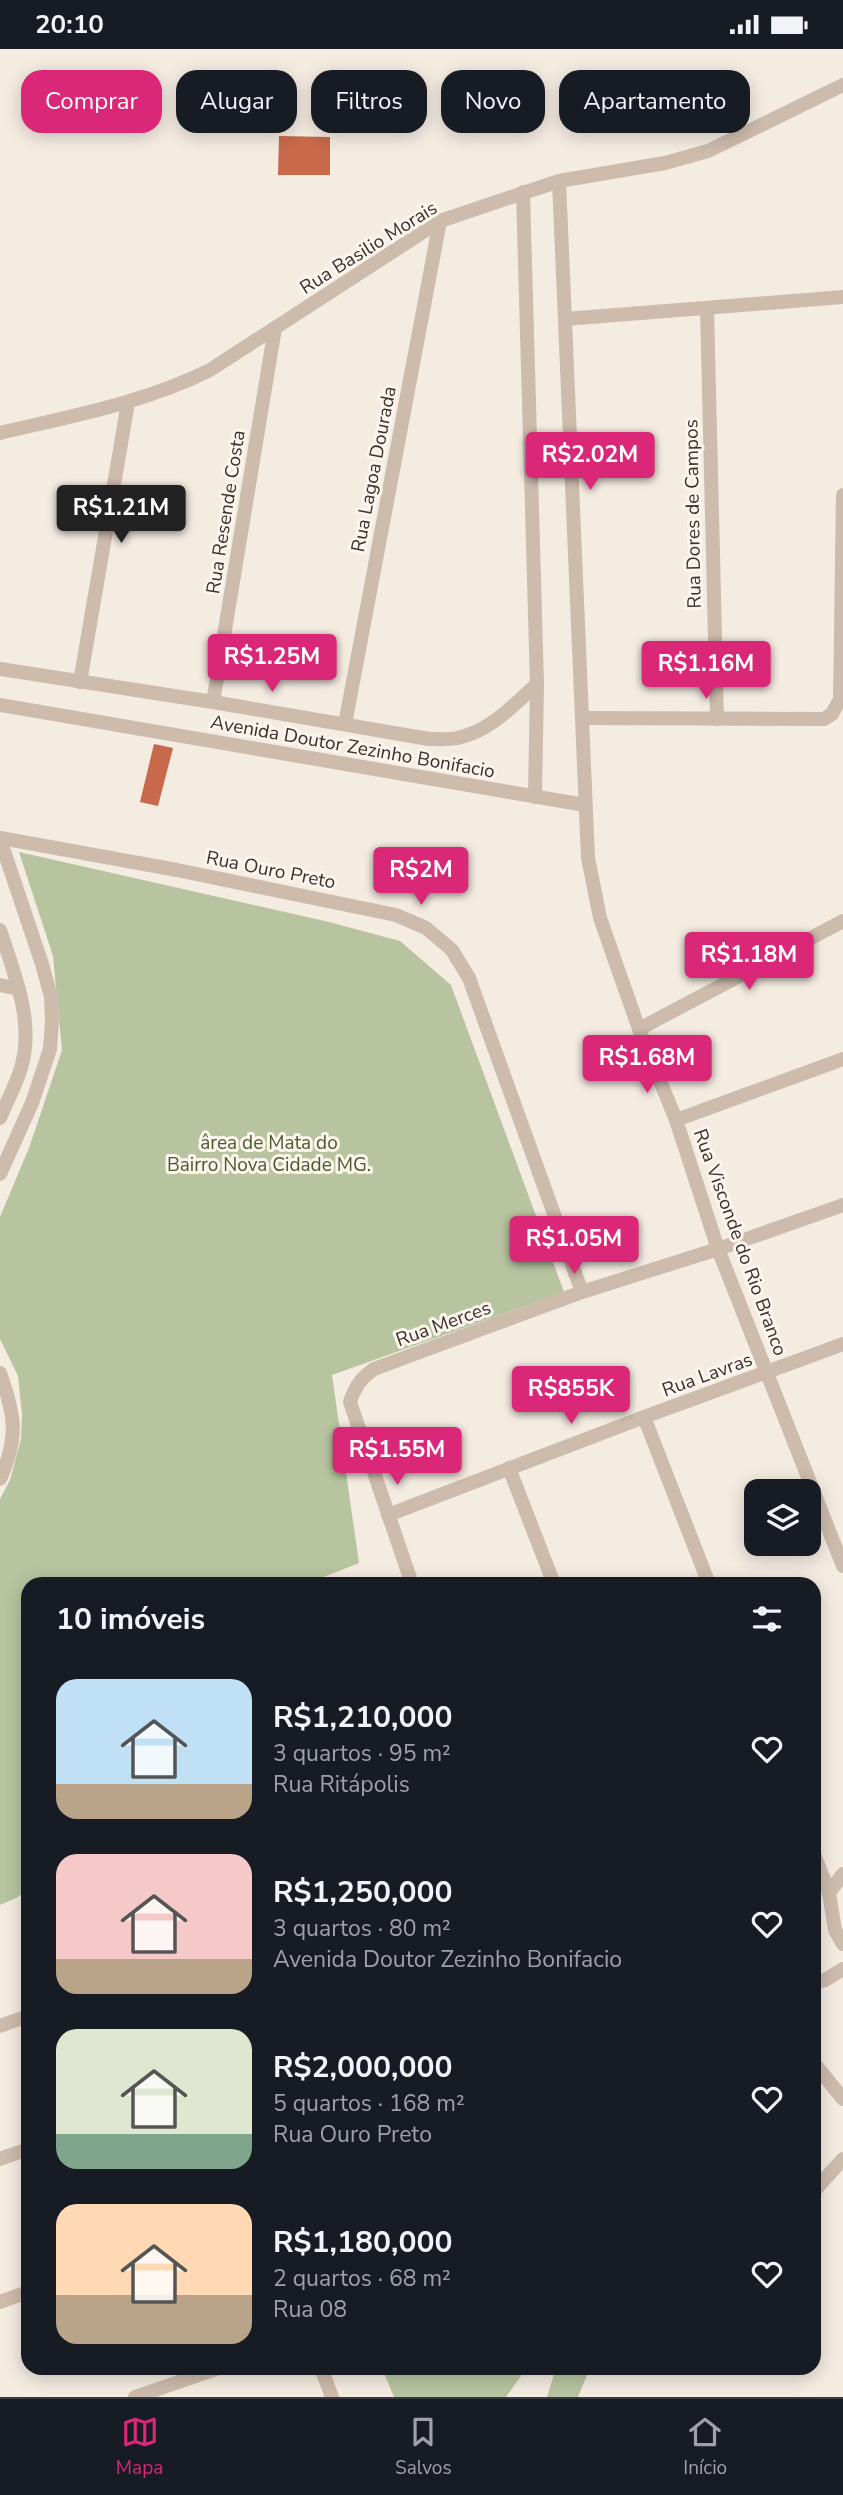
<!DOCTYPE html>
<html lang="pt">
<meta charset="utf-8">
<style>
body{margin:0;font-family:"Nunito Sans",sans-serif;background:#20242c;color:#f1f3f6;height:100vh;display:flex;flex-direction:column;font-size:26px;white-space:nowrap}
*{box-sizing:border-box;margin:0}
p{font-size:23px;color:#9ea1a6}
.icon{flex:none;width:38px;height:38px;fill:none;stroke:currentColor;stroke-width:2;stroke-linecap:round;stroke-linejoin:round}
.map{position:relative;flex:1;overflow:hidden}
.panel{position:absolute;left:21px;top:1528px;width:800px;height:798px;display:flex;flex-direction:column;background:#171b24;border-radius:21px;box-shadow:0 4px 18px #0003}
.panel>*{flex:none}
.banner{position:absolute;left:21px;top:21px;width:802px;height:63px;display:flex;gap:14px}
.buttons{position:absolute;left:744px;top:1430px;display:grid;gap:14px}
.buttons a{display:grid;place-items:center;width:77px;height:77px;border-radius:14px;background:#171b24;box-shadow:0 4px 18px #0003;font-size:35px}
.price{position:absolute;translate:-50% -60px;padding:0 16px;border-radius:7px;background:#db2777;color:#fff;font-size:23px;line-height:46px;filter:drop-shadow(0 2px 4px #0008)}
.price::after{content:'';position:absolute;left:50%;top:42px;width:21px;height:16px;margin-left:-10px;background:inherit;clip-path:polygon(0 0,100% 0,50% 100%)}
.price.active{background:#222;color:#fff}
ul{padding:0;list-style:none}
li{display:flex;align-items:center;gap:21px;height:175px;padding:0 35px}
li span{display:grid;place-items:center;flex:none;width:196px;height:140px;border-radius:21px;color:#555}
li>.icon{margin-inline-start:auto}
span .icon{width:84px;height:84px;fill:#fffc;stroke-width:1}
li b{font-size:30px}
h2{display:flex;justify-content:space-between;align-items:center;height:84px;padding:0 35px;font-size:30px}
.chip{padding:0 24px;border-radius:21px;background:#171b24;box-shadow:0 4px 18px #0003;font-size:24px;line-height:63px}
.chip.active{background:#db2777;color:#fff}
.status{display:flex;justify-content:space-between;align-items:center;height:49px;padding:0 35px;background:#171b24;direction:ltr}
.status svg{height:19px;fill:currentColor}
.tabs{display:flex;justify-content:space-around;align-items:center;height:98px;border-top:2px solid #363941;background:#171b24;font-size:19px;color:#9ea1a6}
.tabs a{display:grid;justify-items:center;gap:4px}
.tabs .active{color:#db2777}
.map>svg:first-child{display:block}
</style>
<div class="status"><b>20:10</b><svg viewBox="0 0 49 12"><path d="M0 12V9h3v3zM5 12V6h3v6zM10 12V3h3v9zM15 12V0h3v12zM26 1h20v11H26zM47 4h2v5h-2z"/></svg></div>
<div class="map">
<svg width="843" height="2348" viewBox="0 0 843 2348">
<rect width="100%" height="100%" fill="#f4ebe1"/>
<!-- green -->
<g fill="#b8c4a0">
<polygon points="19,803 329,873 400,892 451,936 564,1243 332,1326 359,1514 306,1535 28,1535 28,1840 18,1848 0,1856 0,1450 10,1431 21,1390 22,1365 18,1327 0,1290 0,1168 29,1099 62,1001 53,907"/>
<polygon points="382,2319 590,2319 578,2348 547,2348 555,2322 523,2324 506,2348 394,2348"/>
</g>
<!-- building -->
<g fill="#c8694b">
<polygon points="279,87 330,88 330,126 278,126"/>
<polygon points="154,695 173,699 158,757 140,753"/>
</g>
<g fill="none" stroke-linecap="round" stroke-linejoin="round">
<!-- minor -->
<g stroke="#cdbbac" stroke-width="14">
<polyline points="559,132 588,809 600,869 639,980 676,1071 718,1200 843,1517"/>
<polyline points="523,143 537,635 535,748"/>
<polyline points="707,259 717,670"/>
<polyline points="565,270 843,248"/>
<path d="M0,384c71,-17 144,-30 210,-63l230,-149 119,-40 106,-18 43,-12 135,-66"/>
<path d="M0,620l213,33 216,37c9,0 19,1 28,-1 32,-6 57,-33 80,-54"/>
<polyline points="80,633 128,354"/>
<polyline points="213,653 275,279"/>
<polyline points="0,656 585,756"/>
<polyline points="583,669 824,670 832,665 840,650 843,446"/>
<polyline points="345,675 440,172"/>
<polyline points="0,789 177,821 396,866 426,879 452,901 469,929 582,1243"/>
<polyline points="0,790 42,915 51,948 52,972 50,1000 32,1054 0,1125"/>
<path d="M0,881c14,43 35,92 21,138 -5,17 -14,33 -21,50"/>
<polyline points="0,936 19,940"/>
<polyline points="639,980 843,872"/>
<polyline points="676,1071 843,1010"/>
<path d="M0,1324c15,42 19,64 0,106"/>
<polyline points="644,1368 709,1535"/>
<polyline points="509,1419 554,1535"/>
<polyline points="388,1466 644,1368 843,1295"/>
<path d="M412,1535l-62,-182c5,-15 11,-24 24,-33l208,-77 136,-43 125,-44"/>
<polyline points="814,1805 829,1844 835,1881 843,1895"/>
<polyline points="829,1844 843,1825"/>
<polyline points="814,1933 825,1931 843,1920"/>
<polyline points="0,1977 28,1967"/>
<polyline points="814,2014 843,2050"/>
<polyline points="0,2110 28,2100"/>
<polyline points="814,2142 843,2110"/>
<polyline points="0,2253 28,2243"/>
<polyline points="321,2319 332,2348"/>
<polyline points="135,2348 219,2319"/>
</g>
</g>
<g text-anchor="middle" stroke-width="6" stroke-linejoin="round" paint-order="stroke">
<!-- street labels -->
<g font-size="19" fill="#3b302b" stroke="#fbf5ee">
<text transform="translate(368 198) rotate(-32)" y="7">Rua Basilio Morais</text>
<text transform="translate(373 420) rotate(-79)" y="7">Rua Lagoa Dourada</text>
<text transform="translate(225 463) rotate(-81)" y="7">Rua Resende Costa</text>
<text transform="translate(692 465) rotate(-91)" y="7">Rua Dores de Campos</text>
<text transform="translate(353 697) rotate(10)" y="7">Avenida Doutor Zezinho Bonifacio</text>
<text transform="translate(271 820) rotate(11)" y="7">Rua Ouro Preto</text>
<text transform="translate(741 1193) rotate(70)" y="7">Rua Visconde do Rio Branco</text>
<text transform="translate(443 1274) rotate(-20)" y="7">Rua Merces</text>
<text transform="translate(707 1325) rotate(-20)" y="7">Rua Lavras</text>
</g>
<!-- park labels -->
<g font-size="19" fill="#4a5a2e" stroke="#fbf5ee">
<text x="269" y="1100">ârea de Mata do<tspan x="269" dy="22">Bairro Nova Cidade MG.</tspan></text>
</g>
</g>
</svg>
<div class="buttons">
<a><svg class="icon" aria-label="layers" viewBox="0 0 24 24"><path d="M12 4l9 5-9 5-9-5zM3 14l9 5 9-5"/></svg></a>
</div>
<b class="price" style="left:590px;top:443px">R$2.02M</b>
<b class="price active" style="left:121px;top:496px">R$1.21M</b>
<b class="price" style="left:272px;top:645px">R$1.25M</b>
<b class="price" style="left:706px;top:652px">R$1.16M</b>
<b class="price" style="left:421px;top:858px">R$2M</b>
<b class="price" style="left:749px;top:943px">R$1.18M</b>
<b class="price" style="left:647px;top:1046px">R$1.68M</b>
<b class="price" style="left:574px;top:1227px">R$1.05M</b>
<b class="price" style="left:571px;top:1377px">R$855K</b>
<b class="price" style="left:397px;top:1438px">R$1.55M</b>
<div class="banner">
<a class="chip active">Comprar</a>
<a class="chip">Alugar</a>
<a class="chip">Filtros</a>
<a class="chip">Novo</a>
<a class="chip">Apartamento</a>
</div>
<section class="panel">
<h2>10 imóveis<svg class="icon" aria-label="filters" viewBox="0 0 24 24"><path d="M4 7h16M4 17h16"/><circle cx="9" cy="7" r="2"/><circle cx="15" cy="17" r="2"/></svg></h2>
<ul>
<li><span style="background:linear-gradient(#bfe0f5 75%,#b9a48a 0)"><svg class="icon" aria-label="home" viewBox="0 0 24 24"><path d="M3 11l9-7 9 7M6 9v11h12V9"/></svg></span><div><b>R$1,210,000</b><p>3 quartos · 95 m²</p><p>Rua Ritápolis</p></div><svg class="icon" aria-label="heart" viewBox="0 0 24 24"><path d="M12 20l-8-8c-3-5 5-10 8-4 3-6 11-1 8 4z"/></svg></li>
<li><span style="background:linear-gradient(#f6c9c9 75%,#b9a48a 0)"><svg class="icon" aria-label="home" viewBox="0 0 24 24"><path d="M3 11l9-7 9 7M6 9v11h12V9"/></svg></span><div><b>R$1,250,000</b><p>3 quartos · 80 m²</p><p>Avenida Doutor Zezinho Bonifacio</p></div><svg class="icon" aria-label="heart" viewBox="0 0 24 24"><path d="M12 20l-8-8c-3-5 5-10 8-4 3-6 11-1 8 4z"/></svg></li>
<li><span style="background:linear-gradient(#dfe7d0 75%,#7fa58c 0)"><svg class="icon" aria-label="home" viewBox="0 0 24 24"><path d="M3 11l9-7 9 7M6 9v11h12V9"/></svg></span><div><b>R$2,000,000</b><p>5 quartos · 168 m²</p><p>Rua Ouro Preto</p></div><svg class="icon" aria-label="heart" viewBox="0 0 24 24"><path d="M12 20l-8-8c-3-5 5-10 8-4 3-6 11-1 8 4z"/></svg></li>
<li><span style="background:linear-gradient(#ffd9b3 65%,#b9a48a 0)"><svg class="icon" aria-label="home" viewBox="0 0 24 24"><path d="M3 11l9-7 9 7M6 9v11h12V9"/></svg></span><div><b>R$1,180,000</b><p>2 quartos · 68 m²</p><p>Rua 08</p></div><svg class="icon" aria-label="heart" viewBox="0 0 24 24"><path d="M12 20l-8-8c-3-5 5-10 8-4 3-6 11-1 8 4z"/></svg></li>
</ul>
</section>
</div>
<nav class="tabs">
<a class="active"><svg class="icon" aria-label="map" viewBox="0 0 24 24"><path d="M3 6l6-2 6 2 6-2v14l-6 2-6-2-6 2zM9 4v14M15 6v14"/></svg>Mapa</a>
<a><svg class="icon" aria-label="saved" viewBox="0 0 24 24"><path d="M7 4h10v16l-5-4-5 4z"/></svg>Salvos</a>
<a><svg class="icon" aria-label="home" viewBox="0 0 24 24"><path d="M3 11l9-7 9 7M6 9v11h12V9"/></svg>Início</a>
</nav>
